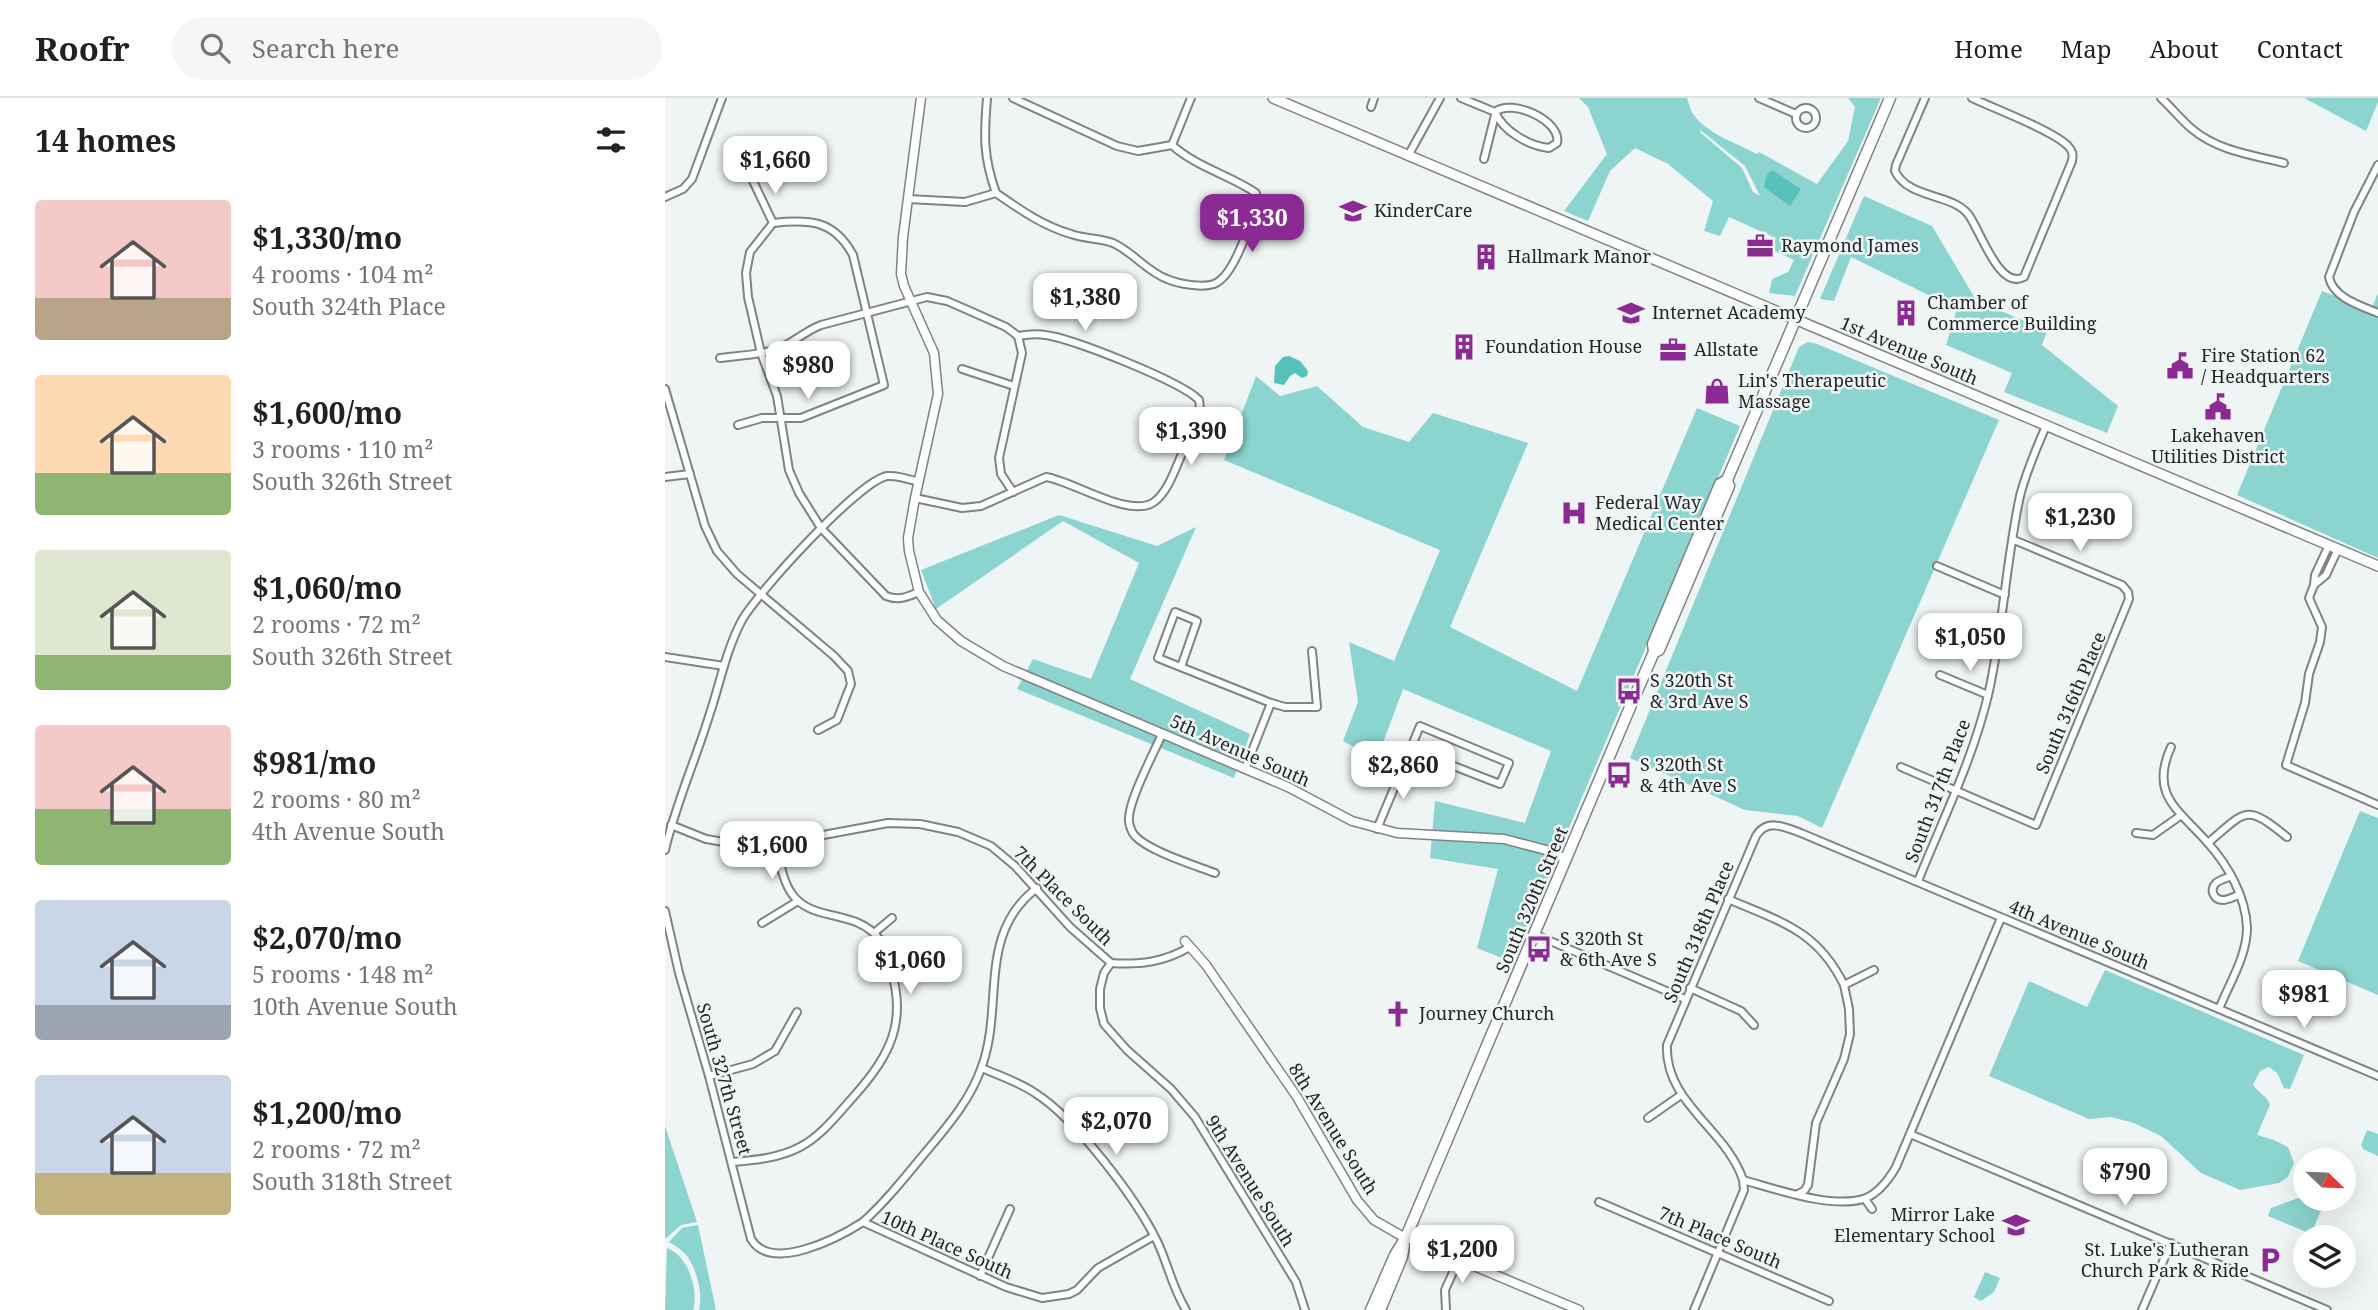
<!DOCTYPE html>
<meta charset="utf-8">
<style>
body{margin:0;font-family:"Noto Serif",serif;background:#f6f6f6;color:#202124;height:100vh;display:flex;flex-direction:column;font-size:26px;white-space:nowrap}
*{box-sizing:border-box;margin:0}
p{font-size:23px;color:#757577}
.icon{flex:none;width:38px;height:38px;fill:none;stroke:currentColor;stroke-width:2;stroke-linecap:round;stroke-linejoin:round}
.map{position:relative;flex:1;overflow:hidden}
.panel{display:flex;flex-direction:column;background:#fff;width:665px}
.panel>*{flex:none}
.needle{width:46px;rotate:113deg}
.controls{position:absolute;left:1628px;top:1050px;display:grid;gap:14px}
.controls a{display:grid;place-items:center;width:63px;height:63px;border-radius:50%;background:#fff;box-shadow:0 7px 28px #0002;font-size:35px}
.price{position:absolute;translate:-50% -60px;padding:0 16px;border-radius:14px;background:#fff;color:#222;font-size:23px;line-height:46px;filter:drop-shadow(0 2px 4px #0008)}
.price::after{content:'';position:absolute;left:50%;top:42px;width:21px;height:16px;margin-left:-10px;background:inherit;clip-path:polygon(0 0,100% 0,50% 100%)}
.price.active{background:#8b2a93;color:#fff}
ul{padding:0;list-style:none}
li{display:flex;align-items:center;gap:21px;height:175px;padding:0 35px}
li span{display:grid;place-items:center;flex:none;width:196px;height:140px;border-radius:7px;color:#555}
li>.icon{margin-inline-start:auto}
span .icon{width:84px;height:84px;fill:#fffc;stroke-width:1}
li b{font-size:30px}
h2{display:flex;justify-content:space-between;align-items:center;height:84px;padding:0 35px;font-size:30px}
header{display:flex;align-items:center;gap:42px;box-sizing:border-box;height:98px;padding:0 35px;background:#fff;border-bottom:2px solid #e0e0e0}
header strong{font-size:33px}
nav{display:flex;gap:38px;margin-inline-start:auto;font-size:24px}
.search{width:490px;height:63px;background:#f6f6f6;display:flex;align-items:center;gap:18px;box-sizing:border-box;padding:0 24px;border-radius:38px;color:#757577;font-size:26px}
main{display:flex;flex:1;min-height:0}
.map>svg:first-child{display:block}
</style>
<header>
<strong>Roofr</strong>
<div class="search"><svg class="icon" aria-label="search" viewBox="0 0 24 24"><circle cx="10" cy="10" r="6"/><path d="M15 15l6 6"/></svg>Search here</div>
<nav><a>Home</a><a>Map</a><a>About</a><a>Contact</a></nav>
</header>
<main>
<section class="panel">
<h2>14 homes<svg class="icon" aria-label="filters" viewBox="0 0 24 24"><path d="M4 7h16M4 17h16"/><circle cx="9" cy="7" r="2"/><circle cx="15" cy="17" r="2"/></svg></h2>
<ul>
<li><span style="background:linear-gradient(#f6c9c9 70%,#b9a48a 0)"><svg class="icon" aria-label="home" viewBox="0 0 24 24"><path d="M3 11l9-7 9 7M6 9v11h12V9"/></svg></span><div><b>$1,330/mo</b><p>4 rooms · 104 m²</p><p>South 324th Place</p></div></li>
<li><span style="background:linear-gradient(#ffd9b3 70%,#8fb573 0)"><svg class="icon" aria-label="home" viewBox="0 0 24 24"><path d="M3 11l9-7 9 7M6 9v11h12V9"/></svg></span><div><b>$1,600/mo</b><p>3 rooms · 110 m²</p><p>South 326th Street</p></div></li>
<li><span style="background:linear-gradient(#dfe7d0 75%,#8fb573 0)"><svg class="icon" aria-label="home" viewBox="0 0 24 24"><path d="M3 11l9-7 9 7M6 9v11h12V9"/></svg></span><div><b>$1,060/mo</b><p>2 rooms · 72 m²</p><p>South 326th Street</p></div></li>
<li><span style="background:linear-gradient(#f6c9c9 60%,#8fb573 0)"><svg class="icon" aria-label="home" viewBox="0 0 24 24"><path d="M3 11l9-7 9 7M6 9v11h12V9"/></svg></span><div><b>$981/mo</b><p>2 rooms · 80 m²</p><p>4th Avenue South</p></div></li>
<li><span style="background:linear-gradient(#c9d6e8 75%,#9aa5b1 0)"><svg class="icon" aria-label="home" viewBox="0 0 24 24"><path d="M3 11l9-7 9 7M6 9v11h12V9"/></svg></span><div><b>$2,070/mo</b><p>5 rooms · 148 m²</p><p>10th Avenue South</p></div></li>
<li><span style="background:linear-gradient(#c9d6e8 70%,#c2b280 0)"><svg class="icon" aria-label="home" viewBox="0 0 24 24"><path d="M3 11l9-7 9 7M6 9v11h12V9"/></svg></span><div><b>$1,200/mo</b><p>2 rooms · 72 m²</p><p>South 318th Street</p></div></li>
</ul>
</section>
<div class="map">
<svg width="1713" height="1212" viewBox="0 0 1713 1212">
<rect width="100%" height="100%" fill="#eff5f5"/>
<!-- green -->
<g fill="#8bd4cf" fill-rule="evenodd">
<path d="M914,0h108c2,5 3,12 6,16 15,21 44,29 64,40l2,-2 58,32 31,-43 7,-34 -7,-9h33l-86,198 -26,-3 3,-14 16,-7 6,-12 -19,-9 -4,-15 -42,-19 -9,19 -16,-5 9,-30 -45,-37 -33,-16 -25,23 -22,50 -24,-10 43,-57 -19,-47zM1034,31l46,37 15,30 -7,-4 -11,-24 -41,-35z"/>
<polygon points="1639,0 1713,0 1713,4 1701,33"/>
<polygon points="1199,98 1267,128 1311,202 1382,233 1377,247 1453,308 1442,335 1339,294 1347,275 1281,247 1292,211 1186,159 1169,203 1155,201"/>
<polygon points="1657,193 1706,212 1713,195 1713,460 1572,397"/>
<polygon points="1143,244 1152,246 1334,322 1157,730 1133,718 1080,712 965,660 1134,249"/>
<polygon points="591,278 615,298 652,288 698,329 744,344 768,315 863,345 785,529 912,593 1032,310 1075,328 847,864 812,850 833,771 765,760 770,703 860,725 886,653 738,591 712,661 678,643 693,604 684,544 729,563 775,452 559,362"/>
<polygon points="394,417 492,448 531,429 465,581 585,636 569,680 352,591 368,561 426,581 474,465 398,423 271,511 256,472"/>
<polygon points="1695,713 1713,720 1713,897 1633,863"/>
<path d="M1440,872l199,85 -14,34 -6,-1 -7,-15 -8,-6 -9,4 -7,14c5,8 15,11 17,20l-13,30 17,5 14,7 6,16 -6,14 -9,6 -39,7 -39,-17 -40,-37 -27,-13 -23,-6 -22,2 -100,-43 40,-95 58,26z"/>
<polygon points="0,1028 32,1124 16,1127 0,1141"/>
<polygon points="1702,1032 1713,1036 1713,1058 1698,1051 1696,1047"/>
<polygon points="1636,1099 1658,1108 1646,1136 1603,1118 1606,1110"/>
<path d="M33,1127l18,85h-17c4,-15 -2,-41 -12,-54 -5,-6 -11,-10 -18,-14l13,-14z"/>
<path d="M2,1150c21,8 32,41 26,62h-28z"/>
<polygon points="1320,1174 1335,1180 1329,1194 1316,1203 1309,1199"/>
</g>
<!-- water -->
<g fill="#58c1bb">
<polygon points="1107,72 1136,91 1125,108 1099,89 1101,78"/>
<polygon points="624,258 635,263 643,273 642,278 637,280 630,275 625,278 619,287 609,285 610,268 618,259"/>
</g>
<g fill="none" stroke-linecap="round" stroke-linejoin="round">
<!-- minor casing -->
<g stroke="#7e8383" stroke-width="10">
<g id="minor">
<path d="M322,0c-3,38 -4,58 9,95"/>
<path d="M796,0l34,14c8,19 34,34 54,36l8,-5c5,-22 -45,-45 -62,-31"/>
<polyline points="1094,0 1131,16"/>
<path d="M1260,0l-29,67 -1,6c13,28 56,22 73,43 12,15 31,77 56,63l48,-116c1,-6 1,-10 -4,-15 -14,-15 -75,-38 -96,-48"/>
<path d="M1496,0c11,10 20,22 31,31 26,22 61,26 92,34"/>
<polyline points="706,9 709,0"/>
<circle cx="1141" cy="20" r="10"/>
<polyline points="507,47 526,0"/>
<polyline points="743,58 775,0"/>
<polyline points="819,61 830,17"/>
<path d="M1713,67l-24,47 -25,65c4,21 32,29 49,36"/>
<polyline points="88,83 108,125"/>
<polyline points="0,99 18,91 27,81 57,0"/>
<path d="M243,101l57,3 31,-9c23,16 47,33 75,41 14,5 29,4 42,9 20,9 33,28 54,36 12,5 35,9 47,5 21,-8 41,-70 42,-91 -26,-18 -60,-26 -84,-48l-34,6 -21,-5 -104,-48"/>
<path d="M108,125l-23,29 -4,21 2,24 13,56 16,43 12,74 10,23 22,35 65,68c13,5 21,1 33,-4"/>
<path d="M55,260c22,-3 46,-3 66,-13 13,-7 22,-15 35,-20l106,-28 20,4 23,10 36,16 12,9c9,-1 18,-3 27,-1 27,3 137,47 154,65 4,18 -11,40 -18,56 -6,14 -14,37 -27,46 -24,17 -81,-21 -108,-25l-65,29 -19,2 -47,-10"/>
<polyline points="297,271 349,288"/>
<polyline points="0,291 40,428 52,453 72,476 169,558 183,573 186,586 172,622 153,632"/>
<path d="M73,327l24,-7h39l83,-33 -31,-130c-19,-35 -43,-36 -80,-32"/>
<polyline points="0,379 25,376"/>
<polyline points="348,394 336,376 334,360 357,255 353,238"/>
<polyline points="1664,447 1650,477 1649,487 1661,477 1673,451"/>
<polyline points="1272,468 1340,497"/>
<polyline points="1649,487 1644,500 1657,529 1655,544 1644,576 1640,605 1621,667 1713,707"/>
<polyline points="0,559 59,568"/>
<path d="M516,569l16,-46 -22,-9 -17,46c38,15 76,30 113,45l14,4h32l-5,-56"/>
<polyline points="1275,577 1323,597"/>
<path d="M497,636c-8,19 -35,69 -33,87 0,4 3,12 6,15 14,15 59,29 80,37"/>
<path d="M1506,649c-22,48 8,63 36,95 21,23 39,55 40,86 0,28 -18,56 -28,81"/>
<polyline points="1236,669 1371,727 1464,501 1463,494 1457,487 1349,442"/>
<polyline points="580,671 606,605"/>
<path d="M6,727l35,14 24,4 45,1 113,-21 32,1 38,8 33,14 24,20 55,61 41,36c30,2 53,-1 79,-16"/>
<polyline points="712,731 755,628 844,665 835,686 768,660 740,663"/>
<polyline points="1471,735 1488,737 1515,718"/>
<path d="M1543,745c39,-33 37,-40 79,-6"/>
<path d="M0,752c11,-47 31,-91 45,-137 10,-30 16,-62 31,-91 14,-27 118,-141 146,-146 10,-1 22,3 32,6"/>
<path d="M1566,778c-4,2 -12,4 -15,7 -7,7 -2,17 7,17 5,0 12,-4 16,-5"/>
<path d="M1253,783c25,-62 56,-124 71,-190 14,-64 17,-130 31,-195 6,-24 16,-47 26,-70"/>
<path d="M1063,801c53,23 89,31 116,86"/>
<path d="M0,813l14,62 30,103 42,163c20,34 87,-1 112,-17l143,65 36,11 27,-4 8,-4 21,-22 56,-32"/>
<path d="M1336,820l-105,249c-7,12 -16,25 -30,31 -32,12 -90,-9 -123,-18 -16,-50 -79,-78 -76,-135l89,-209c11,-18 29,-9 45,-3l577,243"/>
<polyline points="97,825 133,803"/>
<polyline points="209,835 227,820"/>
<polyline points="869,836 1020,901"/>
<polyline points="446,865 439,875 435,891 435,910 439,926 462,952 506,991 530,1019 631,1184 640,1212"/>
<polyline points="1025,890 1076,913 1089,927"/>
<path d="M317,970c18,8 37,14 53,25 41,26 100,104 122,148 11,23 15,46 29,69"/>
<polyline points="44,978 88,966 110,953 132,914"/>
<polyline points="983,1020 1016,997"/>
<polyline points="1245,1036 1662,1212"/>
<path d="M67,1064c24,-2 47,-4 68,-15 19,-10 33,-27 47,-43 38,-42 62,-76 44,-134 -3,-10 -5,-21 -11,-30 -23,-32 -68,-17 -88,-46 -10,-14 -12,-34 -17,-50"/>
<polyline points="1133,1096 1139,1093 1143,1087 1151,1025 1179,961 1185,936 1184,911 1179,887 1209,872"/>
<polyline points="1200,1101 1207,1111"/>
<polyline points="934,1104 1164,1203"/>
<path d="M198,1124c21,-19 39,-41 57,-63 24,-29 50,-57 62,-93 22,-61 -5,-133 55,-178"/>
<polyline points="315,1178 345,1111"/>
<polyline points="781,1212 780,1192 794,1161"/>
<polyline points="1029,1212 1079,1092 1078,1082"/>
<polyline points="1477,1212 1506,1145"/>
</g>
</g>
<!-- tertiary casing -->
<g stroke="#7e8383" stroke-width="11">
<g id="tertiary">
<polyline points="256,0 238,139 236,176 239,188 269,255 273,296 250,400 243,440 244,453 254,494 272,522 296,543 338,568 623,689 687,723 732,735 839,741 881,752 901,761"/>
<polyline points="520,843 541,867 632,999 692,1102 709,1122 735,1137 914,1212"/>
</g>
</g>
<!-- secondary casing -->
<g stroke="#7e8383" stroke-width="12">
<polyline id="secondary" points="608,0 1713,468"/>
</g>
<!-- primary casing -->
<g stroke="#7e8383" stroke-width="13">
<g id="primary">
<polyline points="989,554 988,546 1055,386 1062,382"/>
<polyline points="706,1212 730,1157 741,1139 966,607 989,554 994,552 1064,388 1062,382 1225,0"/>
<polyline points="715,1212 737,1159 739,1147"/>
</g>
</g>
<!-- minor -->
<use href="#minor" stroke="#fff" stroke-width="6"/>
<!-- tertiary -->
<use href="#tertiary" stroke="#fff" stroke-width="8"/>
<!-- secondary -->
<use href="#secondary" stroke="#fff" stroke-width="9"/>
<!-- primary -->
<use href="#primary" stroke="#fff" stroke-width="10"/>
</g>
<!-- icons -->
<defs>
<g id="school-bare" transform="scale(2.1)"><path d="M0-5L7-2L0 1L-7-2ZM-4 1L0 2.5L4 1V4Q0 6-4 4Z" fill="#8b2a93" stroke="#eff5f5" stroke-width="2.5" paint-order="stroke"/></g>
<g id="office-bare" transform="scale(2.1)"><path d="M-6-3h4V-5.5h4V-3h4V5H-6ZM-1-4.5V-3h2v-1.5ZM-6 0V1H6V0Z" fill="#8b2a93" stroke="#eff5f5" stroke-width="2.5" paint-order="stroke"/></g>
<g id="building-bare" transform="scale(2.1)"><path d="M-4-6H4V6H1V3H-1V6H-4ZM-2.5-4.3h1.7v1.8h-1.7ZM.8-4.3h1.7v1.8H.8ZM-2.5-1h1.7V.8h-1.7ZM.8-1h1.7V.8H.8Z" fill="#8b2a93" stroke="#eff5f5" stroke-width="2.5" paint-order="stroke"/></g>
<g id="civic-bare" transform="scale(2.1)"><path d="M-.6-6.5H3V-4.5H.6V-3L4-1V1h2V6H-6V1h2V-1L-.6-3ZM-1.2 2.5V6h2.4V2.5Z" fill="#8b2a93" stroke="#eff5f5" stroke-width="2.5" paint-order="stroke"/></g>
<g id="shop-bare" transform="scale(2.1)"><path d="M-5-2.5h2.3a2.7 3.5 0 0 1 5.4 0H5L5.5 6h-11ZM-1.5-2.5h3a1.5 2.3 0 0 0-3 0Z" fill="#8b2a93" stroke="#eff5f5" stroke-width="2.5" paint-order="stroke"/></g>
<g id="hospital-bare" transform="scale(2.1)"><path d="M-5-5h3v3.5h4V-5h3V5h-3V1.5h-4V5h-3Z" fill="#8b2a93" stroke="#eff5f5" stroke-width="2.5" paint-order="stroke"/></g>
<g id="bus-bare" transform="scale(2.1)"><path d="M-5-6H5V4H4V6H2V4H-2V6H-4V4H-5ZM-3.5-4V0h7V-4ZM-3.5 1.2v1.5H-2V1.2ZM2 1.2v1.5H3.5V1.2Z" fill="#8b2a93" stroke="#eff5f5" stroke-width="2.5" paint-order="stroke"/></g>
<g id="church-bare" transform="scale(2.1)"><path d="M-1.2-6h2.4v3.5h3.3v2.4h-3.3V6h-2.4V-.1h-3.3v-2.4h3.3Z" fill="#8b2a93" stroke="#eff5f5" stroke-width="2.5" paint-order="stroke"/></g>
<g id="parking-bare" transform="scale(2.1)"><path d="M-3.5-5.5H1a3.5 3.5 0 0 1 0 7H-1V5.5H-3.5ZM-1-3.4V-.6H.8a1.4 1.4 0 0 0 0-2.8Z" fill="#8b2a93" stroke="#eff5f5" stroke-width="2.5" paint-order="stroke"/></g>
</defs>
<g fill-rule="evenodd">
<use href="#school-bare" x="688" y="113"/>
<use href="#office-bare" x="1095" y="148"/>
<use href="#building-bare" x="821" y="159"/>
<use href="#school-bare" x="966" y="215"/>
<use href="#building-bare" x="1241" y="215"/>
<use href="#building-bare" x="799" y="249"/>
<use href="#office-bare" x="1008" y="252"/>
<use href="#civic-bare" x="1515" y="268"/>
<use href="#shop-bare" x="1052" y="293"/>
<use href="#civic-bare" x="1553" y="309"/>
<use href="#hospital-bare" x="909" y="415"/>
<use href="#bus-bare" x="964" y="593"/>
<use href="#bus-bare" x="954" y="677"/>
<use href="#bus-bare" x="874" y="851"/>
<use href="#church-bare" x="733" y="916"/>
<use href="#school-bare" x="1351" y="1127"/>
<use href="#parking-bare" x="1605" y="1162"/>
</g>
<g text-anchor="middle" stroke-width="5" stroke-linejoin="round" paint-order="stroke">
<!-- poi labels -->
<g font-size="18" fill="#242626" stroke="#eff5f5" text-anchor="start">
<text x="709" y="119">KinderCare</text>
<text x="1116" y="154">Raymond James</text>
<text x="842" y="165">Hallmark Manor</text>
<text x="1262" y="211">Chamber of<tspan x="1262" dy="21">Commerce Building</tspan></text>
<text x="987" y="221">Internet Academy</text>
<text x="820" y="255">Foundation House</text>
<text x="1029" y="258">Allstate</text>
<text x="1536" y="264">Fire Station 62<tspan x="1536" dy="21">/ Headquarters</tspan></text>
<text x="1073" y="289">Lin's Therapeutic<tspan x="1073" dy="21">Massage</tspan></text>
<text x="1553" y="344" text-anchor="middle">Lakehaven<tspan x="1553" dy="21">Utilities District</tspan></text>
<text x="930" y="411">Federal Way<tspan x="930" dy="21">Medical Center</tspan></text>
<text x="985" y="589">S 320th St<tspan x="985" dy="21">&amp; 3rd Ave S</tspan></text>
<text x="975" y="673">S 320th St<tspan x="975" dy="21">&amp; 4th Ave S</tspan></text>
<text x="895" y="847">S 320th St<tspan x="895" dy="21">&amp; 6th Ave S</tspan></text>
<text x="754" y="922">Journey Church</text>
<text x="1330" y="1123" text-anchor="end">Mirror Lake<tspan x="1330" dy="21">Elementary School</tspan></text>
<text x="1584" y="1158" text-anchor="end">St. Luke's Lutheran<tspan x="1584" dy="21">Church Park &amp; Ride</tspan></text>
</g>
<!-- street labels -->
<g font-size="18" fill="#242626" stroke="#eff5f5">
<text transform="translate(1244 253) rotate(23)" y="6">1st Avenue South</text>
<text transform="translate(1406 605) rotate(-67)" y="6">South 316th Place</text>
<text transform="translate(575 653) rotate(24)" y="6">5th Avenue South</text>
<text transform="translate(1273 693) rotate(-69)" y="6">South 317th Place</text>
<text transform="translate(398 798) rotate(45)" y="6">7th Place South</text>
<text transform="translate(867 802) rotate(-67)" y="6">South 320th Street</text>
<text transform="translate(1034 834) rotate(-67)" y="6">South 318th Place</text>
<text transform="translate(1414 837) rotate(23)" y="6">4th Avenue South</text>
<text transform="translate(59 981) rotate(74)" y="6">South 327th Street</text>
<text transform="translate(668 1031) rotate(58)" y="6">8th Avenue South</text>
<text transform="translate(585 1083) rotate(58)" y="6">9th Avenue South</text>
<text transform="translate(1055 1140) rotate(23)" y="6">7th Place South</text>
<text transform="translate(282 1147) rotate(24)" y="6">10th Place South</text>
</g>
</g>
</svg>
<div class="controls">
<a><svg class="needle" viewBox="-14 -14 28 28"><path d="M0-13l5 13h-10z" fill="#e53935"/><path d="M0 13l5-13h-10z" fill="#757577"/></svg></a>
<a><svg class="icon" aria-label="layers" viewBox="0 0 24 24"><path d="M12 4l9 5-9 5-9-5zM3 14l9 5 9-5"/></svg></a>
</div>
<b class="price" style="left:110px;top:98px">$1,660</b>
<b class="price active" style="left:587px;top:156px">$1,330</b>
<b class="price" style="left:420px;top:235px">$1,380</b>
<b class="price" style="left:143px;top:303px">$980</b>
<b class="price" style="left:526px;top:369px">$1,390</b>
<b class="price" style="left:1415px;top:455px">$1,230</b>
<b class="price" style="left:1305px;top:575px">$1,050</b>
<b class="price" style="left:738px;top:703px">$2,860</b>
<b class="price" style="left:107px;top:783px">$1,600</b>
<b class="price" style="left:245px;top:898px">$1,060</b>
<b class="price" style="left:1639px;top:932px">$981</b>
<b class="price" style="left:451px;top:1059px">$2,070</b>
<b class="price" style="left:1460px;top:1110px">$790</b>
<b class="price" style="left:797px;top:1187px">$1,200</b>
</div>
</main>
